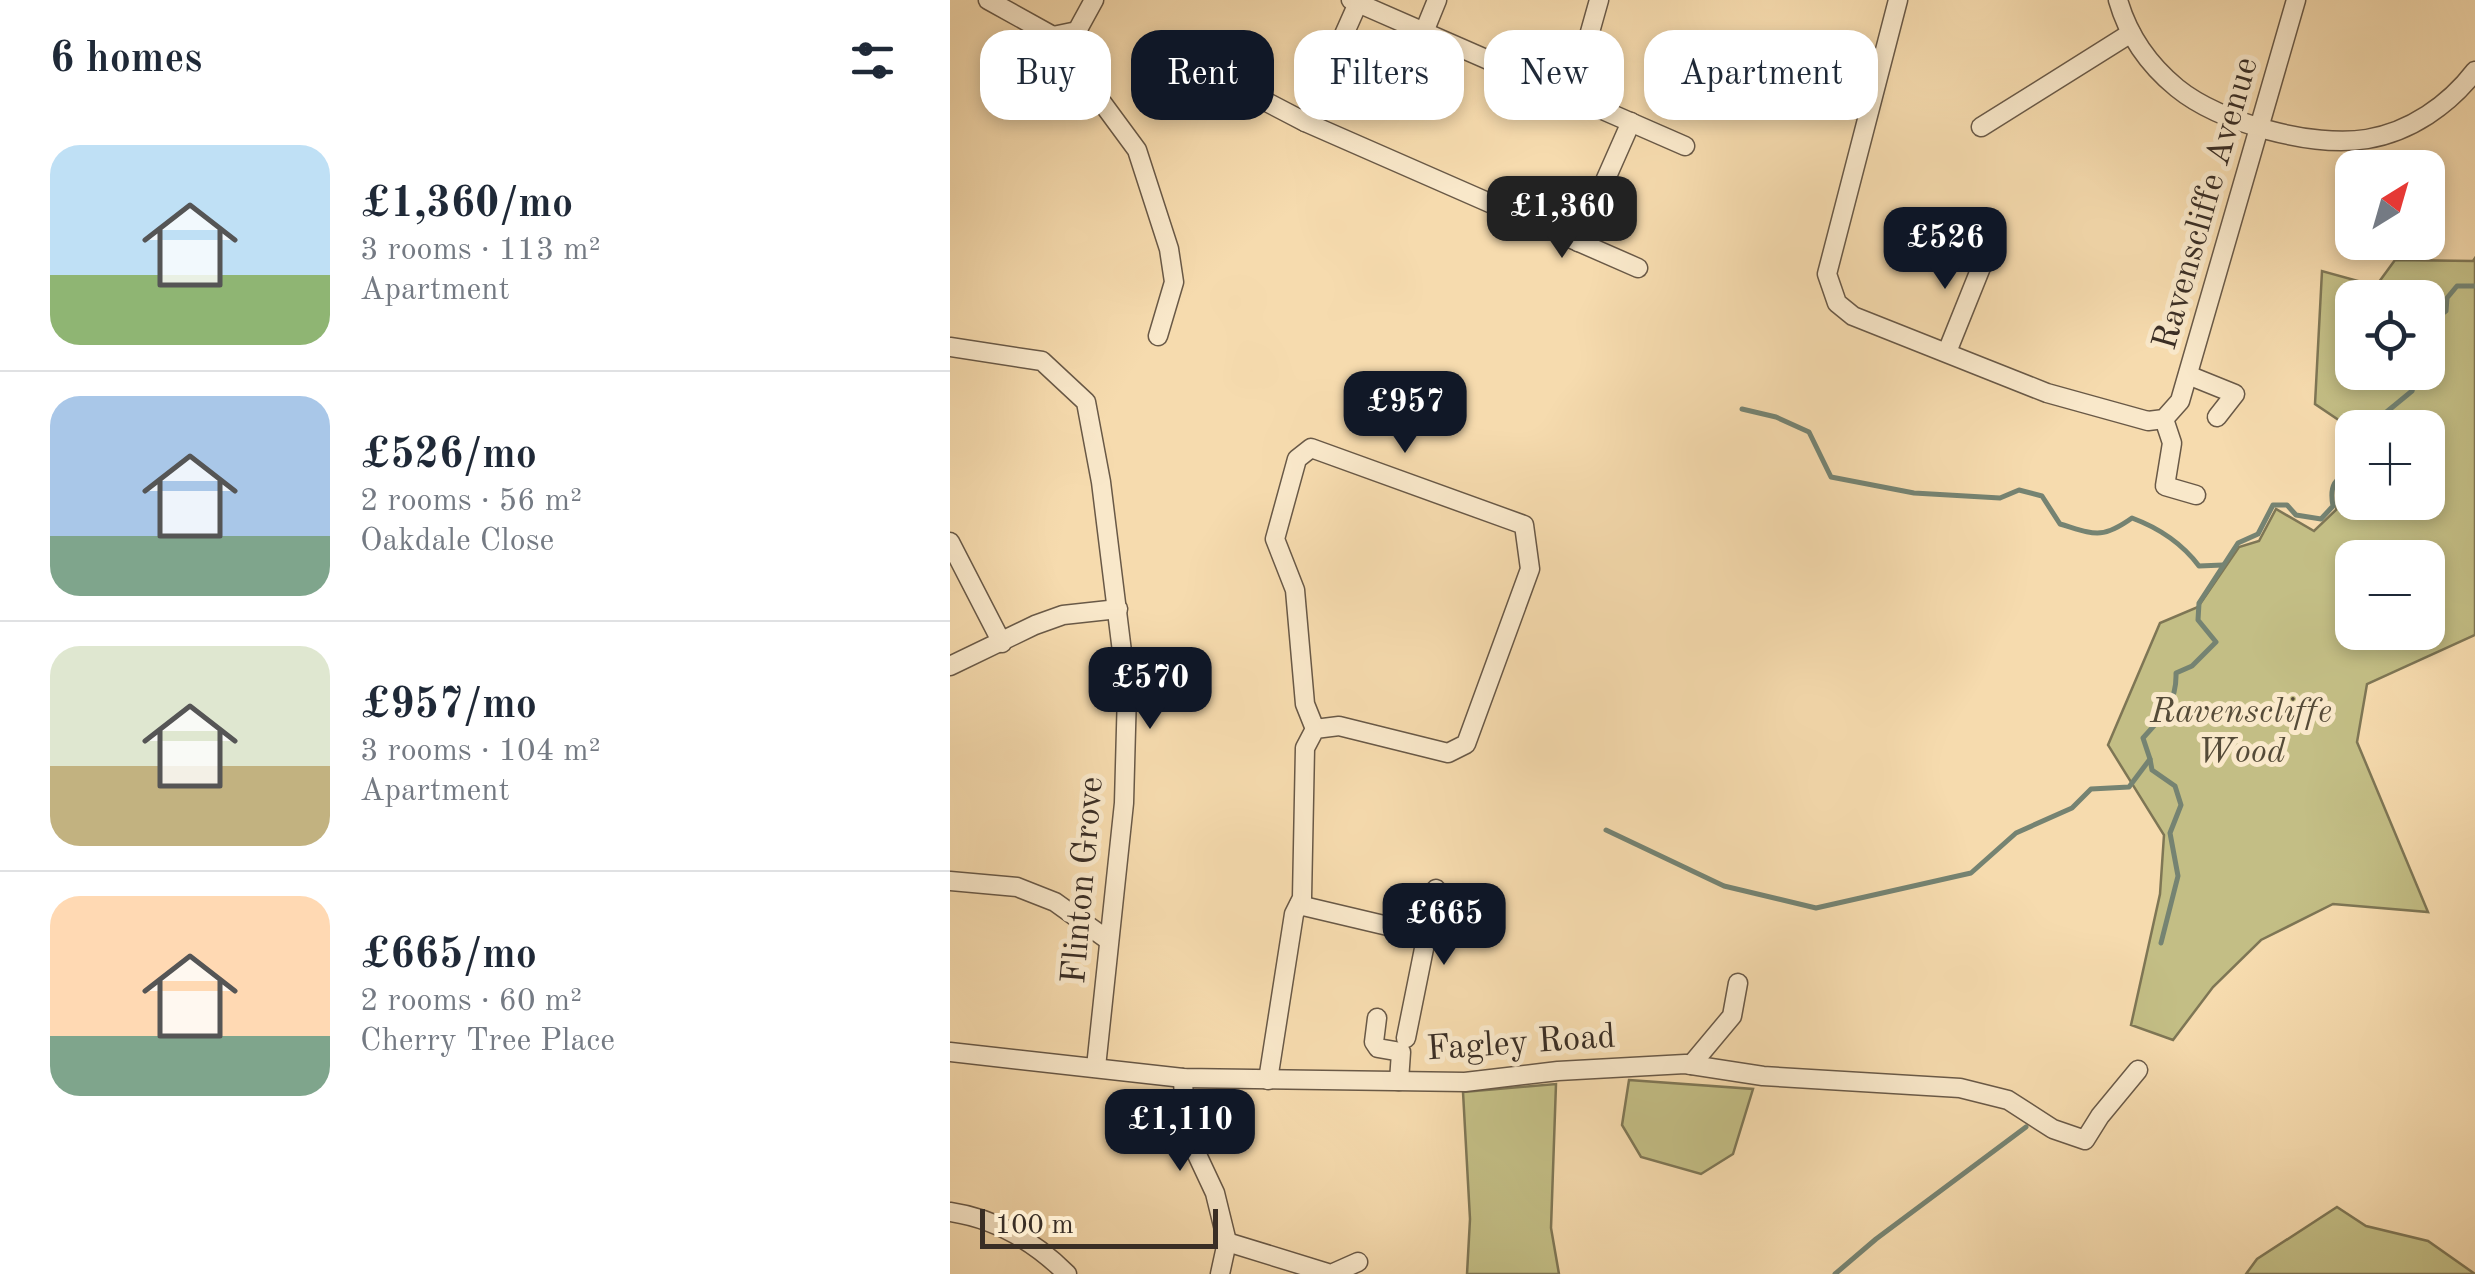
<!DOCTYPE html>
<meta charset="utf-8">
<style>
body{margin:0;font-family:"Old Standard TT",serif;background:#f2f2f3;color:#1f2937;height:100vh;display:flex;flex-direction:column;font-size:38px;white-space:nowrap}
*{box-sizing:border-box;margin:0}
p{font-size:32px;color:#747a83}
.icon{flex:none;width:55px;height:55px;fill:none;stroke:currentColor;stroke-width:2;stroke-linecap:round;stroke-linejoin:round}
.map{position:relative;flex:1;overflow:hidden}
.drawer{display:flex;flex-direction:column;background:#fff;width:950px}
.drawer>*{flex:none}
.guide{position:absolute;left:30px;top:30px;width:950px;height:90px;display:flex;gap:20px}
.needle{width:65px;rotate:37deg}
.buttons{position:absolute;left:1385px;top:150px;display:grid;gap:20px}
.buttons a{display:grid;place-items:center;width:110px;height:110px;border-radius:20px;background:#fff;box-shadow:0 5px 15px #0003;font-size:50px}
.scale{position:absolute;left:30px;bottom:25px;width:238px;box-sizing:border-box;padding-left:10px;border:5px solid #3a2e25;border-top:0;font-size:28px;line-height:35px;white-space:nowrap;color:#3a2e25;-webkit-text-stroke:8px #f9e8ca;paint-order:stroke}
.price{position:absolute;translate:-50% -85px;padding:0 22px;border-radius:20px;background:#111827;color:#fff;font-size:32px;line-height:65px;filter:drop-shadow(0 2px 5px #0008)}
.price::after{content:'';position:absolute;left:50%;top:60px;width:30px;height:22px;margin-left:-15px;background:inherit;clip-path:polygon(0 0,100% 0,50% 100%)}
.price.current{background:#222;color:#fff}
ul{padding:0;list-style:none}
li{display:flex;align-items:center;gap:30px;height:250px;padding:0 50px}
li+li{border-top:2px solid #e0e1e3}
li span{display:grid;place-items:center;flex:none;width:280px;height:200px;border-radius:30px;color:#555}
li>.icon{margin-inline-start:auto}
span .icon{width:120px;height:120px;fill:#fffc;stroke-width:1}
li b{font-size:42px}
h2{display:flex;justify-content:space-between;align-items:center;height:120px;padding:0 50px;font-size:42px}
.tag{padding:0 35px;border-radius:30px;background:#fff;box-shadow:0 5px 15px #0003;font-size:35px;line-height:90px}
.tag.current{background:#111827;color:#fff}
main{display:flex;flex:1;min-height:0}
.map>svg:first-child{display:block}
</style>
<main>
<section class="drawer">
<h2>6 homes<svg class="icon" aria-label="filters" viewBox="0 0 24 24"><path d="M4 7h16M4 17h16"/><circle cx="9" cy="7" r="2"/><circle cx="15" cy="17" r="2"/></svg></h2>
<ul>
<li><span style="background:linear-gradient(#bfe0f5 65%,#8fb573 0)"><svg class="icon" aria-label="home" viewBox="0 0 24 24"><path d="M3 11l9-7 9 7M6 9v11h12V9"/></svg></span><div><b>£1,360/mo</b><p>3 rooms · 113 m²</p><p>Apartment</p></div></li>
<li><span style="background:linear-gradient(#a9c7e8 70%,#7fa58c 0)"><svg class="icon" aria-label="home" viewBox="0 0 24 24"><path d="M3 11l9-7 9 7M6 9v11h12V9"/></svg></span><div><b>£526/mo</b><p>2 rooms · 56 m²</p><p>Oakdale Close</p></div></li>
<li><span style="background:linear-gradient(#dfe7d0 60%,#c2b280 0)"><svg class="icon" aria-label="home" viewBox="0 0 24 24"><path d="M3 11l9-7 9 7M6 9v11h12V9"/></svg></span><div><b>£957/mo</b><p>3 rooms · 104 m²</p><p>Apartment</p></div></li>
<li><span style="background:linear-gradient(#ffd9b3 70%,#7fa58c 0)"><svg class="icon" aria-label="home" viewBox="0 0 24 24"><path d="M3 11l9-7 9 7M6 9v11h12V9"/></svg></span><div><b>£665/mo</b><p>2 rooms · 60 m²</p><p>Cherry Tree Place</p></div></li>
</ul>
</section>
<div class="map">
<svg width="1525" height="1274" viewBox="0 0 1525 1274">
<rect width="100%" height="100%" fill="#f6dbae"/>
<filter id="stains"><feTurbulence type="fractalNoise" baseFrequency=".002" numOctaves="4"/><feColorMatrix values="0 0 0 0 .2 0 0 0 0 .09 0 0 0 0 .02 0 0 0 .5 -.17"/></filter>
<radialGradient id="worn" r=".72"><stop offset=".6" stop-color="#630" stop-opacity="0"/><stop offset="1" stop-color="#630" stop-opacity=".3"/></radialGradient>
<!-- green -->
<g fill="#c3be85" stroke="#7e7655" stroke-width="2.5" fill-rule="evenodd">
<path d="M1525,258v377l-108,49 -10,58 71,170 -95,-8 -72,36 -48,47 -40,53 -42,-15 29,-131 4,-59 -56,-90 52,-122 38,-16 41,-60 20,-6 17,-32 38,22 22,-21 5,-30 11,-8v30h76v-74l-76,1 -37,-25 7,-133 54,15 19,-26 78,1zM1402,298h76v74h-76zM1402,558h76v74h-76z"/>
<polygon points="679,1080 803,1089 783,1154 751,1174 691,1157 672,1125"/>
<polygon points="606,1084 601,1228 609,1274 517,1274 520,1219 513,1092"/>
<polygon points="1387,1207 1416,1226 1478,1241 1525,1274 1296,1274 1307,1259"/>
</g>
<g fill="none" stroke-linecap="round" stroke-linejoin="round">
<!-- stream -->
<g stroke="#758372" stroke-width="5">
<polyline points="1478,324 1496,311 1497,298 1507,286 1525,286"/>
<polyline points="1478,334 1481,345 1478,352"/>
<path d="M792,409l34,8 33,15 22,45 83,16 86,5 19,-8 23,6 18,28c34,10 41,16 72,-6 27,10 49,24 67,48l24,-1"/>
<polyline points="1417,428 1462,391 1467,372"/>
<polyline points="1200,759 1202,770 1225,786 1231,805 1220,833 1228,876 1211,943"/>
<path d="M656,830l118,56 92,22 155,-35 45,-40 56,-25 19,-19 38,-2 21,-28 -7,-21c19,-21 34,-35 33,-65l16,-7 24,-24 -18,-22 1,-17 39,-60 20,-9 15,-29h14l9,10 25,4 12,-13c-4,-21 2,-27 19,-37"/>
<polyline points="885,1274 926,1239 1076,1127"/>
</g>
<!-- minor casing -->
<g stroke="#695947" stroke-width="21">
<g id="minor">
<polyline points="38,0 103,36 187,150 219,249 224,282 208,336"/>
<polyline points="401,0 735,146"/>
<polyline points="948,0 877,274 887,303 903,316 1097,393 1198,421 1214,419 1230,401 1346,0"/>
<path d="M1168,0c10,35 31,65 59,88 43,35 136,60 190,51 43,-7 82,-34 108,-68"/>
<polyline points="474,32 487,0"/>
<polyline points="103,36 127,31 144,0"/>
<polyline points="242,63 355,122 688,268"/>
<polyline points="622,96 649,0"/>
<polyline points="355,122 408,3"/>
<polyline points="1031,127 1181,33"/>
<polyline points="628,242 681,122"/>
<polyline points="0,347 92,361 136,402 151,482 177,692 174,803 146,1067"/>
<polyline points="997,352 1038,250"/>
<polyline points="1238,375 1285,394 1267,417"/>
<polyline points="1214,419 1222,443 1215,486 1246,495"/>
<polyline points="0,542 52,643"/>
<polyline points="0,666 85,625 113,615 168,609"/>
<polyline points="0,881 67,887 105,902 158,940"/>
<polyline points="349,905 476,935"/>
<polyline points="427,1018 424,1042 428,1048 451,1052 449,1081"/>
<polyline points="456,1038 486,889"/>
<polyline points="0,1052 233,1078 515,1082 608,1071 735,1064 813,1076 1010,1088 1058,1100 1103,1129 1135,1140 1150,1116 1188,1070"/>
<polyline points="741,1065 782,1016 788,983"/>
<polyline points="233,1078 235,1129 265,1193 277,1242 270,1274"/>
<polyline points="318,1080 344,914 352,898 355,748 365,729 389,726 498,753 516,744 580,569 574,525 361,448 347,459 325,539 345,590 355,704 365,729"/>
<path d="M0,1212c47,7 84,29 117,62"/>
<polyline points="277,1242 381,1274 408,1262"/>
</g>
</g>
<!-- minor -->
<use href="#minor" stroke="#f9e8ca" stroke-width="18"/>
</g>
<g text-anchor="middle" stroke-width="10" stroke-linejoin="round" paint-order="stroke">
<!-- street labels -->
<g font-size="35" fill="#3a2e25" stroke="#f9e8ca">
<text transform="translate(1254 203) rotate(-74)" y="12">Ravenscliffe Avenue</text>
<text transform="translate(131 880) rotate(-85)" y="12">Flinton Grove</text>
<text transform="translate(571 1041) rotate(-4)" y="12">Fagley Road</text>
</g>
<!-- park labels -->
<g font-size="35" font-style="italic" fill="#554b38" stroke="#f9e8ca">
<text x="1291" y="722">Ravenscliffe<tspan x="1291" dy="40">Wood</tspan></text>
</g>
</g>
<rect width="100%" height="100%" filter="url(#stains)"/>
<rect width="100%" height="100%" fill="url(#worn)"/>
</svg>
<div class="buttons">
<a><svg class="needle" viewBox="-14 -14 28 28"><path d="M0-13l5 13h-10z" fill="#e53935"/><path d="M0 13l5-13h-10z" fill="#747a83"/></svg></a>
<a><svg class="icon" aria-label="locate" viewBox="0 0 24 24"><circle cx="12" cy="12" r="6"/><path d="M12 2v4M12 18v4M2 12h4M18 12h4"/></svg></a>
<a>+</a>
<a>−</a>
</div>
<div class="scale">100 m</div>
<b class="price current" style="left:612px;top:261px">£1,360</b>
<b class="price" style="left:995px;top:292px">£526</b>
<b class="price" style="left:455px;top:456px">£957</b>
<b class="price" style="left:200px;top:732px">£570</b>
<b class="price" style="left:494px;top:968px">£665</b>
<b class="price" style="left:230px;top:1174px">£1,110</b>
<div class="guide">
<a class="tag">Buy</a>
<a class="tag current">Rent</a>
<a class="tag">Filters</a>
<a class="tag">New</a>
<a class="tag">Apartment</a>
</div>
</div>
</main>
